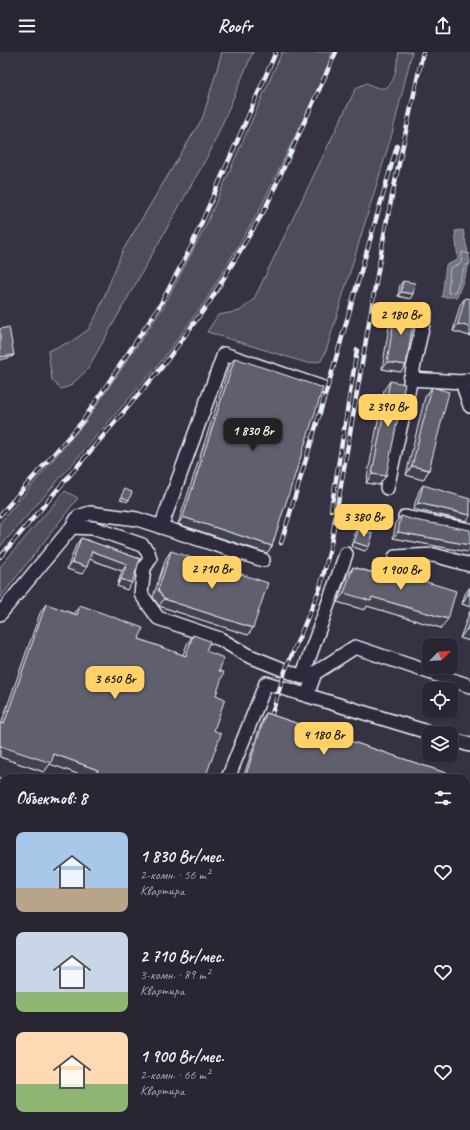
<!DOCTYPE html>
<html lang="ru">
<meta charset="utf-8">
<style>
body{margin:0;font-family:Caveat,sans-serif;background:#34323f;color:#f1f3f6;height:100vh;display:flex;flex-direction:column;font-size:15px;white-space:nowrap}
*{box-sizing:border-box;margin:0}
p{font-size:13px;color:#a5a5ac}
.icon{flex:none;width:22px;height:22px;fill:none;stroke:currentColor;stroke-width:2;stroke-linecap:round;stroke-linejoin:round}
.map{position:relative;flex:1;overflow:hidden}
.side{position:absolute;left:0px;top:722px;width:470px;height:356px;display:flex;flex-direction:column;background:#282633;border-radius:12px 12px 0 0;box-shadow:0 1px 3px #0004,0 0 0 1px #44434e}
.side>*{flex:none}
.needle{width:26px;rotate:66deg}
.tools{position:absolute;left:422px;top:586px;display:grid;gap:8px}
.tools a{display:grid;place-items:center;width:36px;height:36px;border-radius:8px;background:#282633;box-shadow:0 1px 3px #0004,0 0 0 1px #44434e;font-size:20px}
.price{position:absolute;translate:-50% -34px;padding:0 9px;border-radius:8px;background:#ffd166;color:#111;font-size:13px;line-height:26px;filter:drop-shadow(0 1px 2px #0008)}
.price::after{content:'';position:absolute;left:50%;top:24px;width:12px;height:9px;margin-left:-6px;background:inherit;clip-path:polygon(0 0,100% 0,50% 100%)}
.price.on{background:#222;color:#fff}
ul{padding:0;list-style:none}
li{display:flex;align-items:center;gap:12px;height:100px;padding:0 16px}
li span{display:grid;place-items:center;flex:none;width:112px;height:80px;border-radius:8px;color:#555}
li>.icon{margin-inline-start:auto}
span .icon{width:48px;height:48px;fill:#fffc;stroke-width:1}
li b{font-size:17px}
h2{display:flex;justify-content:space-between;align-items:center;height:48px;padding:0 16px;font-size:17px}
header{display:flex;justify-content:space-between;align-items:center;height:52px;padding:0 16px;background:#282633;font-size:18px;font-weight:700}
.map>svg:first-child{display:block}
</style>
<header><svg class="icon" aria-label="menu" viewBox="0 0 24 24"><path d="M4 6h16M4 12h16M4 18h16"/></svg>Roofr<svg class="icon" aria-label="share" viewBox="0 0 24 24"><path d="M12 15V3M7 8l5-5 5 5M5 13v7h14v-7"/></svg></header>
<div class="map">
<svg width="470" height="1078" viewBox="0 0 470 1078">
<rect width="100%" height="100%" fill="#363244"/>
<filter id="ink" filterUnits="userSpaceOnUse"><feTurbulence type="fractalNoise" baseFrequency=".025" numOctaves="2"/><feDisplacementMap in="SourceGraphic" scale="8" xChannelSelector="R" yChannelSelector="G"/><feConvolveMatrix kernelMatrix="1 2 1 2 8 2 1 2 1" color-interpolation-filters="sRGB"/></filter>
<g filter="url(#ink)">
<!-- green -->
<g fill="#4d4b5c" stroke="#9a9eaa">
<polygon points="222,0 253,0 211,98 87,318 70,334 61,337 52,328 48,299 72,289 88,278 97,262 123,198 203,65"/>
<polygon points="282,0 332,0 323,26 259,159 206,248 159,312 0,495 0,471 86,369 164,254 205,175"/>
<path d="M399,0h13l-20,82 -66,217 -5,10 -14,2 -100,-31 11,-17 22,-4 14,-12 102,-211 11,-5c28,17 28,-11 32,-31z"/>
<polygon points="65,439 78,446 0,546 0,515"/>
</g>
<!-- water -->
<polygon fill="#70717f" stroke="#a0a4af" points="463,178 470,210 457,245 442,245 446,213 458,208 455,179"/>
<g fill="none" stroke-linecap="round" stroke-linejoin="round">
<!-- shore -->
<polyline stroke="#b8bec8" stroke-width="1" points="470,202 462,200 461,211 450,216 448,241 455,240 465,214 470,211"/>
<!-- minor casing -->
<g stroke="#e8f1f8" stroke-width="16">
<g id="minor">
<polyline points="410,327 462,330"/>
<polyline points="469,328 462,330 470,354"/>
<polyline points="387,436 425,262"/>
<polyline points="405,465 470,478"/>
<polyline points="72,475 93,476 142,493 148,500 150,507 144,516 141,542 158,566 220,587 247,603 302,625 346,502"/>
<polyline points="161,475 224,302 321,335"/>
<polyline points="395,505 434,503 470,513"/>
<polyline points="0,562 72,475 78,465 90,461 137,467 263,508"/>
<polyline points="307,643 315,621 355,595 470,634"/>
<polyline points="451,687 470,693"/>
<polyline points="228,726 266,631 431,681"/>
<polyline points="0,734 4,736"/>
<polyline points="0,803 4,805"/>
<polyline points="466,835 470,821"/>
<polyline points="0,983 4,971"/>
<polyline points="0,997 4,999"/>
<polyline points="0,1023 4,1012"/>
<polyline points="466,1063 470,1047"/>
<polyline points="220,1074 232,1078"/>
<polyline points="14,1078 26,1074"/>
<polyline points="173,1078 174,1074"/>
<polyline points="394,1078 395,1074"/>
<polyline points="462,1078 463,1074"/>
</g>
</g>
<!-- minor -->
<use href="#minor" stroke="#2f2a3d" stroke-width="13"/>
<!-- rail casing -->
<g stroke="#e8f1f8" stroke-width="4.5">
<g id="rail">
<polyline points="331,458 357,298"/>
<polyline points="0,463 82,370 159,255 191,195 276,0"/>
<polyline points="281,491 330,327 397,94"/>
<polyline points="0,505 162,315 210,249 265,157 336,0"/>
<polyline points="270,668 285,619 320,536 330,497 386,172 423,0"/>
</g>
</g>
<!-- rail -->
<use href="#rail" stroke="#2f2a3d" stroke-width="3" stroke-dasharray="9" stroke-linecap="butt"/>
</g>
<!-- wall -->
<g fill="#53515f" stroke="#e8f1f8">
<polygon points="403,229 410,247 398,244 400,233"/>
<polygon points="465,246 470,284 453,279 460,253"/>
<polygon points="396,256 401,320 382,317 391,263"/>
<polygon points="235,306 272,494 267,501 178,472 230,312"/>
<polygon points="390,329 386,424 379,433 366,431 384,338"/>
<polygon points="432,335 429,418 423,428 406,423 425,345"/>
<polygon points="423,433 467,469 413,457 419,439"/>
<polygon points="401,464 470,493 470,496 468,500 393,486 396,470"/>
<polygon points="359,477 365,499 351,494 355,481"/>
<polygon points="81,486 140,507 127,538 117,534 122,519 89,507 82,522 67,517 76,493"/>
<polygon points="171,499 253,576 248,583 159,554 153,545 166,506"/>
<polygon points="375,514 441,576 367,554 365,558 337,550 347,524 353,515 371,520"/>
<polygon points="470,535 470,555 462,552 465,542"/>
<polygon points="46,552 74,562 80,553 139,587 183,603 187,592 193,583 206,599 219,619 216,643 214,678 205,726 89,726 50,712 44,720 0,705 0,671 1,672 40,561"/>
<polygon points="470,559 470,589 460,586"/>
<polygon points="266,661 461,726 243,726 263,666"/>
</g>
<!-- shaded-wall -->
<g fill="#43424d" stroke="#e8f1f8">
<polygon points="401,240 413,242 410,247 398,244"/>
<polygon points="458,272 470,275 470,284 453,279"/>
<polygon points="14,303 12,305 0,308 0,305"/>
<polygon points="387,310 406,313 401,320 382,317"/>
<polygon points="412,414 429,418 423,428 406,423"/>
<polygon points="372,422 386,424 379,433 366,431"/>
<polygon points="122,445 129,448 127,450 120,447"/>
<polygon points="418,451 470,463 470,464 467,469 413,457"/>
<polygon points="183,465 272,494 267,501 178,472"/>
<polygon points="398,480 470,493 470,496 468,500 393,486"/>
<polygon points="354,490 369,495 365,499 351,494"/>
<polygon points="92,499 127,512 122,519 87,506"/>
<polygon points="72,510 87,515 82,522 67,517"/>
<polygon points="121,527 132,531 127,538 117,534"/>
<polygon points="344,541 372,545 448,567 441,576 367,554 365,558 337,550"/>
<polygon points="468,542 470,543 470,555 462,552"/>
<polygon points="164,547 253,576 248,583 159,554"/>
<polygon points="467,577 470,578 470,589 460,586"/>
<polygon points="0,694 54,702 98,718 92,726 89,726 50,712 44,720 0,705"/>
<polygon points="0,786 4,787 4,796 0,796"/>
<polygon points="376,1074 381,1074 390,1077 389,1078 378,1078 374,1077"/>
</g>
<!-- building -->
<g fill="#605e6e" stroke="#e8f1f8">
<polygon points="403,229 415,231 413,242 401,240"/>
<polygon points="465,246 470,247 470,275 458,272"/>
<polygon points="396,256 415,259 406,313 387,310"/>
<polygon points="9,275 14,303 0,305 0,277"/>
<polygon points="235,306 323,336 272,494 183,465"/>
<polygon points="390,329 405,332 386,424 372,422"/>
<polygon points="432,335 449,340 429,418 412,414"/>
<polygon points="423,433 470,447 470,463 418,451"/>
<polygon points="124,437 132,440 129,448 122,445"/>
<polygon points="401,464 414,468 470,478 470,493 398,480"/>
<polygon points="359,477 373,482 369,495 354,490"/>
<polygon points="81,486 140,507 132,531 121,527 127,512 92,499 87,515 72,510"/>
<polygon points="171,499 268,531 253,576 164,547 158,538"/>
<polygon points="375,514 456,539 448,567 372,545 371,549 344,541 353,515 373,521"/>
<polygon points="470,537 470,543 468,542"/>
<polygon points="46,552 77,563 80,553 143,576 139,587 186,604 193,583 210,589 206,599 224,606 219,619 224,620 216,643 225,647 214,678 221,682 205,726 96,726 98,718 54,702 51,711 0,694 0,671 4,672"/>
<polygon points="470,568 470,578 467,577"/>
<polygon points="266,661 461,726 245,726"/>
<polygon points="466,728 470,729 470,774 466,786"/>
<polygon points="0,772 4,773 4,787 0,786"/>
<polygon points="4,822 4,874 0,880 0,828"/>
<polygon points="381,1074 390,1074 390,1077"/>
</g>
</g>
</svg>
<div class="tools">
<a><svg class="needle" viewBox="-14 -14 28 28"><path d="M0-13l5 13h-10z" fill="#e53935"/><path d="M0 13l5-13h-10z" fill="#a5a5ac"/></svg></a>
<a><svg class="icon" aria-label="locate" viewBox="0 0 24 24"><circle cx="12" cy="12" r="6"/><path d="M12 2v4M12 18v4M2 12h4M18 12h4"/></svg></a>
<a><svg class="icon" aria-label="layers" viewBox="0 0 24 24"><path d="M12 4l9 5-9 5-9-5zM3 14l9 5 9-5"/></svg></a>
</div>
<b class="price" style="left:401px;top:284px">2 180 Br</b>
<b class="price" style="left:388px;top:376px">2 390 Br</b>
<b class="price on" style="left:253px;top:400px">1 830 Br</b>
<b class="price" style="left:364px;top:486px">3 380 Br</b>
<b class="price" style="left:212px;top:538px">2 710 Br</b>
<b class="price" style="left:401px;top:539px">1 900 Br</b>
<b class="price" style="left:115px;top:648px">3 650 Br</b>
<b class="price" style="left:324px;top:704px">4 180 Br</b>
<section class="side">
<h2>Объектов: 8<svg class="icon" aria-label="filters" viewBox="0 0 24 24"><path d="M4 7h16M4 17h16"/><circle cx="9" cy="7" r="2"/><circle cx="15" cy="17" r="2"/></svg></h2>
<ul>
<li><span style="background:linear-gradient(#a9c7e8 70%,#b9a48a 0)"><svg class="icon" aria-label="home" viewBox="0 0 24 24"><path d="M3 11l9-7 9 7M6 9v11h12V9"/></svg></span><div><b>1 830 Br/мес.</b><p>2-комн. · 56 m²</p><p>Квартира</p></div><svg class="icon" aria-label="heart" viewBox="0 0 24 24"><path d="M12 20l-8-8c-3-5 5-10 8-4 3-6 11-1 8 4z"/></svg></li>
<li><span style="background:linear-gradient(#c9d6e8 75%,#8fb573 0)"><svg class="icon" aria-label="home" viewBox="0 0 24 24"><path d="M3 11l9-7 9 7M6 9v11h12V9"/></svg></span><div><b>2 710 Br/мес.</b><p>3-комн. · 89 m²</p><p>Квартира</p></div><svg class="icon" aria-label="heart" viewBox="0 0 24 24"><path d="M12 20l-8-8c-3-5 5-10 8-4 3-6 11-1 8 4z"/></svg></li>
<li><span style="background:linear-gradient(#ffd9b3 65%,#8fb573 0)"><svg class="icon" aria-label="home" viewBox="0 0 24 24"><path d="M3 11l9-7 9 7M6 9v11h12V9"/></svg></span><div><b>1 900 Br/мес.</b><p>2-комн. · 66 m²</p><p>Квартира</p></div><svg class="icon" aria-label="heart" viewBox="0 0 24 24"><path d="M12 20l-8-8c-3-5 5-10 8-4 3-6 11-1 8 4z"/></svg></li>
</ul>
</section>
</div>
